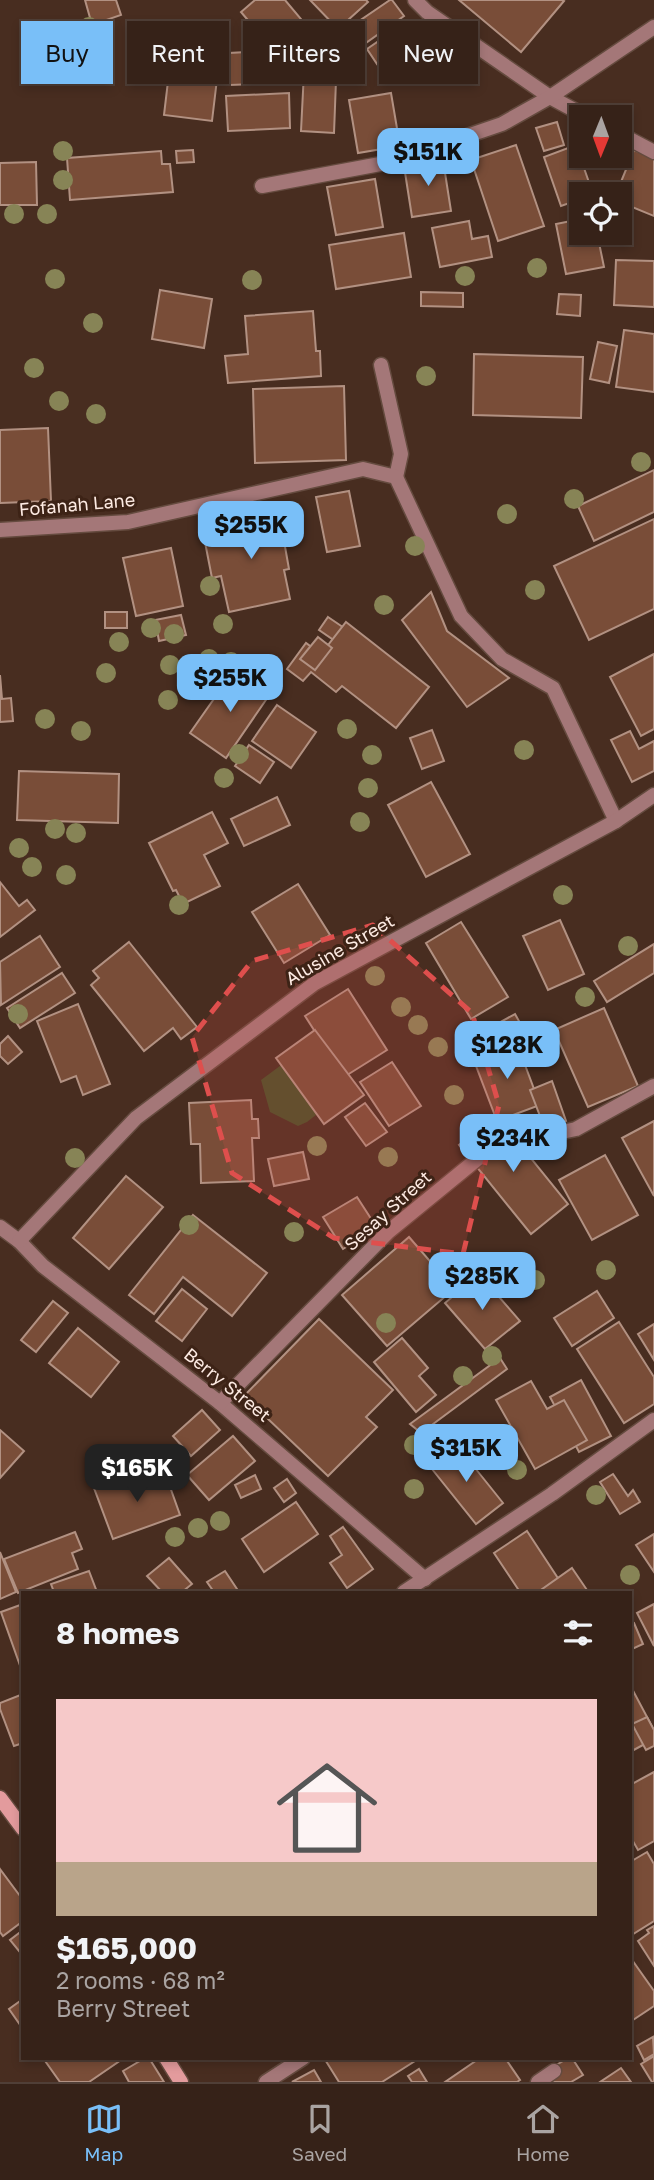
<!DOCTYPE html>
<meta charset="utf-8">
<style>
body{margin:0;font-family:"Golos Text",sans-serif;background:#412f25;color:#f1f3f6;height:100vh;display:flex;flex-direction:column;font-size:26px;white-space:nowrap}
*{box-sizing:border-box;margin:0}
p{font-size:23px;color:#aaa4a2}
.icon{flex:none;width:38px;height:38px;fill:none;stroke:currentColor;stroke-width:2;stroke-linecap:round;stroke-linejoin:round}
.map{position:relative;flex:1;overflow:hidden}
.details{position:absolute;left:21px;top:1591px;width:611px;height:469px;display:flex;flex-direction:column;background:#362218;border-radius:0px;box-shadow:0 4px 10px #0003,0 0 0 2px #503f37}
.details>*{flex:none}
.banner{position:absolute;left:21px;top:21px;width:612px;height:63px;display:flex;gap:14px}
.needle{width:46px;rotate:181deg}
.fabs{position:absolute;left:569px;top:105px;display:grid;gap:14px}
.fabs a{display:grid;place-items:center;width:63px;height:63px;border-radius:0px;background:#362218;box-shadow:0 4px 10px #0003,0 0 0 2px #503f37;font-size:35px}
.price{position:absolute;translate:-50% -60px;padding:0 16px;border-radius:14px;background:#79bff8;color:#111;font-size:23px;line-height:46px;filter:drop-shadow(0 2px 4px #0008)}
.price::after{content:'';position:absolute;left:50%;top:42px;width:21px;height:16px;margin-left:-10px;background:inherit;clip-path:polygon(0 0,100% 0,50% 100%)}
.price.on{background:#222;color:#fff}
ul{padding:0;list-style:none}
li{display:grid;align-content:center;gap:14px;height:371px;padding:0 35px}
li+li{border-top:2px solid #503f37}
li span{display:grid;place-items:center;height:217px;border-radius:0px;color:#555}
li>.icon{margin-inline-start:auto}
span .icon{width:126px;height:126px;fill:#fffc;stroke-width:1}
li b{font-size:30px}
h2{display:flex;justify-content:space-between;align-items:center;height:84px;padding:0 35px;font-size:30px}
.chip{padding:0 24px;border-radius:0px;background:#362218;box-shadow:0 4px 10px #0003,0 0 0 2px #503f37;font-size:24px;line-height:63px}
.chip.on{background:#79bff8;color:#111}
.menu{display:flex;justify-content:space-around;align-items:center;height:98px;border-top:2px solid #503f37;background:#362218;font-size:19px;color:#aaa4a2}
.menu a{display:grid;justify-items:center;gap:4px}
.menu .on{color:#79bff8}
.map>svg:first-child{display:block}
</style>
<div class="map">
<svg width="654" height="2082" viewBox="0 0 654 2082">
<rect width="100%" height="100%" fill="#482d20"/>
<!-- green -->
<polygon fill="#464f27" points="288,1060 321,1111 307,1122 298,1126 270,1112 261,1080"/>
<!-- building -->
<g fill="#794d38" stroke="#b29182" stroke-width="2">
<polygon points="85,0 116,0 121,15 92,25"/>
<polygon points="255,0 285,0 301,19 285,32 291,38 275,52 241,12"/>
<polygon points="310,0 366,0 368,2 338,29"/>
<polygon points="390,0 392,0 404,16 353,52 340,34"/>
<polygon points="459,0 562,0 564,1 521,52"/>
<polygon points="405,23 415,38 377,64 367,49"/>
<polygon points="174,31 222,37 212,121 164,115"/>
<polygon points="264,51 264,64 281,63 281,83 230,85 229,53"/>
<polygon points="305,52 337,54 334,133 301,131"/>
<polygon points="289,93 290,128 228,131 226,96"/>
<polygon points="391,93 400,146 358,153 349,100"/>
<polygon points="557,122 564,145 544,151 536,128"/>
<polygon points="516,145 544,226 498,241 471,160"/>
<polygon points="576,145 593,194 581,194 581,199 561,206 544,157"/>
<polygon points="193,150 194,162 177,163 176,151"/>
<polygon points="634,150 654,158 654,216 620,202 620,194 616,194"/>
<polygon points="161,151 162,164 170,164 173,192 70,200 67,158"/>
<polygon points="443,160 451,211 412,217 404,166"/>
<polygon points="36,162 37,205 0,205 0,163"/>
<polygon points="375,179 383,227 336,235 327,187"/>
<polygon points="581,219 581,233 597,233 604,267 566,274 556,224"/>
<polygon points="469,221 472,239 488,236 492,257 440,267 432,228"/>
<polygon points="404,233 411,277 336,289 329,245"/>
<polygon points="616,260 654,261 654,307 614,305"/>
<polygon points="160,290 212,299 204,348 152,339"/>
<polygon points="421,292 463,293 463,307 421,306"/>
<polygon points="559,294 581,295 580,316 557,314"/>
<polygon points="313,311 316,351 320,351 321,376 228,383 225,356 248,354 245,316"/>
<polygon points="624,330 654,334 654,392 616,387"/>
<polygon points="598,342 617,346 609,383 590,379"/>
<polygon points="474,354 583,357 581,418 473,415"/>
<polygon points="344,386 346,460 255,463 253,389"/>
<polygon points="48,428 51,501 0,503 0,430"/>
<polygon points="654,470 654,512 594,541 578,506"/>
<polygon points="349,491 360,546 327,552 316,497"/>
<polygon points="288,514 293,539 284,541 289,569 284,570 290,599 229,612 221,576 212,578 203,532"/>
<polygon points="654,519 654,609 589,640 554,566"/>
<polygon points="171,548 183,606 136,616 123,558"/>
<polygon points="431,592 447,631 509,678 467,707 402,620"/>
<rect x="105" y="612" width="22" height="16"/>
<polygon points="181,615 186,635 159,641 155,620"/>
<polygon points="328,617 350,632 341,645 319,630"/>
<polygon points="346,622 429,687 396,728 342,686 336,692 311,672 303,681 287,669 306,643 321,654"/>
<polygon points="318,637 332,648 315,670 300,659"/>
<polygon points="654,654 654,729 641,736 610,677"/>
<polygon points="235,669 270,694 226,758 190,733"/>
<polygon points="0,675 2,699 11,698 13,721 0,722"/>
<polygon points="277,705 316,732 291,768 252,741"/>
<polygon points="432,730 444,761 422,769 410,738"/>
<polygon points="630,731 639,749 654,741 654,771 632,782 611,740"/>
<polygon points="249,745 274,762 260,783 235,766"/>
<polygon points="19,771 119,774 118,823 17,820"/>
<polygon points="431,782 470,854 426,877 388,805"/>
<polygon points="277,797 290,825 244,846 231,819"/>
<polygon points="212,812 228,843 204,855 220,886 183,904 176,890 173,891 149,843"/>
<polygon points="0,882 19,906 27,900 35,910 0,937"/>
<polygon points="298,884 330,935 284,963 252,912"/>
<polygon points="560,920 584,974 548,990 523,936"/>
<polygon points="461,922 508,997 471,1019 426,943"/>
<polygon points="40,936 60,967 1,1005 0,962"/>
<polygon points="129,942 197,1027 181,1039 173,1028 144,1051 91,985 99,978 93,971"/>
<polygon points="654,944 654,973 607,1002 594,981"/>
<polygon points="62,973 75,993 20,1028 7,1008"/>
<polygon points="348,989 387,1050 344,1077 305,1016"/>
<polygon points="78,1004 110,1084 83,1095 76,1076 61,1082 37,1021"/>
<polygon points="604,1008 638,1086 588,1107 554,1030"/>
<polygon points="515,1014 539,1057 500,1079 475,1036"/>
<polygon points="315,1030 364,1095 324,1124 276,1058"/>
<polygon points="8,1036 22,1052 8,1064 0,1056 0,1044"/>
<polygon points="516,1041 540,1105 497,1121 473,1058"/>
<polygon points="392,1062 421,1106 389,1126 360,1082"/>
<polygon points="552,1081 566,1121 545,1129 530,1090"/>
<polygon points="251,1100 252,1119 258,1119 259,1138 252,1138 254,1181 201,1183 200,1144 191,1144 189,1103"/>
<polygon points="365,1103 387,1132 366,1146 345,1117"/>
<polygon points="496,1115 568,1204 531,1234 459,1145"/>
<polygon points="654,1121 654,1196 622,1138"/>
<polygon points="303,1152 309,1179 274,1186 268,1159"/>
<polygon points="605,1155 638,1215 592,1240 559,1180"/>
<polygon points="126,1176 163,1207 109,1269 73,1238"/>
<polygon points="357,1197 377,1228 343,1249 323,1217"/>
<polygon points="193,1215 267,1273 232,1316 183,1277 154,1314 129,1295"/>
<polygon points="409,1237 454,1289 387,1346 342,1295"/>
<polygon points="479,1274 520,1321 485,1349 445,1303"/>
<polygon points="182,1289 207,1309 182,1341 156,1321"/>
<polygon points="597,1291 614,1318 572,1346 554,1318"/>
<polygon points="53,1301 68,1313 36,1352 21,1340"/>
<polygon points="319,1319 393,1390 366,1417 377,1427 328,1476 244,1396"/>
<polygon points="619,1322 654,1377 654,1404 624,1423 577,1349"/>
<polygon points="654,1324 654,1360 638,1334"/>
<polygon points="78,1328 119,1362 91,1397 49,1363"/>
<polygon points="402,1338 428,1368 419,1376 436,1395 416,1412 374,1362"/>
<polygon points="500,1358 507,1369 421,1433 410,1424"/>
<polygon points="581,1380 611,1436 579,1452 550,1397"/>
<polygon points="531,1381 547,1409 564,1400 587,1440 535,1469 496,1400"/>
<polygon points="202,1410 220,1430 191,1456 173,1436"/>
<polygon points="0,1430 24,1451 0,1478"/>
<polygon points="233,1436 255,1461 209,1500 187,1475"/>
<polygon points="455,1443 503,1503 476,1524 428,1464"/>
<polygon points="164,1470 180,1515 113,1539 94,1488 118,1479 120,1486"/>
<polygon points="613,1474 628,1496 633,1490 640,1502 620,1514 600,1482"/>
<polygon points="255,1475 261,1489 241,1498 235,1485"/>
<polygon points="287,1479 296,1493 284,1502 274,1488"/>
<polygon points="296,1502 318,1534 264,1572 242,1539"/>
<polygon points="343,1527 373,1569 347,1588 330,1563 342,1555 330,1536"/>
<polygon points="527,1531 567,1592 520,1592 494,1553"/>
<polygon points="75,1532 82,1549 72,1553 78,1569 18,1593 4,1559"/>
<polygon points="654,1534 654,1572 636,1545"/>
<polygon points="0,1552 16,1592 0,1599"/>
<polygon points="169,1558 192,1584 182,1592 162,1592 147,1576"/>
<polygon points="572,1568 587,1590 583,1592 538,1592"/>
<polygon points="89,1571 97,1592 54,1592 51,1584"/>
<polygon points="225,1571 239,1592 214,1592 207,1582"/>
<polygon points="23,1604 23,1674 1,1612"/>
<polygon points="654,1604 654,1646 637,1613"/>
<polygon points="634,1623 643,1644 630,1650 630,1625"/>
<polygon points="630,1685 654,1730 654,1739 630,1752"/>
<polygon points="23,1694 23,1743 14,1746 0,1709 0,1703"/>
<polygon points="647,1717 654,1730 654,1746 646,1750 632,1724"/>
<polygon points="654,1772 654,1841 638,1850 630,1836 630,1785"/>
<polygon points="647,1852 654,1864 654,1921 630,1936 630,1862"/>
<polygon points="0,1869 23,1900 23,1921 3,1936 0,1932"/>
<polygon points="654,1926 654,1966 638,1941 649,1933 647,1930"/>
<polygon points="23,1930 23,1956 10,1940"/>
<polygon points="630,1957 654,1991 654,2006 630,2022"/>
<polygon points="23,1999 23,2029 9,2009"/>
<polygon points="653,2037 654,2054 644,2060 637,2046"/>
<polygon points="654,2056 654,2082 652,2082 641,2064"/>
<polygon points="43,2058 124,2058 89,2082 60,2082"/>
<polygon points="145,2058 149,2058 164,2082 129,2082 123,2071"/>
<polygon points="324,2058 413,2058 415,2061 382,2082 339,2082"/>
<polygon points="480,2058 505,2058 520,2080 517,2082 445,2082"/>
<polygon points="568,2058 572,2058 583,2075 571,2082 544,2082 540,2075"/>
<polygon points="621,2068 631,2082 600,2082"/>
<polygon points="419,2069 427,2082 412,2082 408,2076"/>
<polygon points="314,2070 321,2082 292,2082"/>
</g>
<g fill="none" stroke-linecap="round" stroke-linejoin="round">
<!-- lane casing -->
<g stroke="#654b3f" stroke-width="17">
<g id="lane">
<polyline points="266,2082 303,2058"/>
<polyline points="538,2082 554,2071"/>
</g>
</g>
<!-- street casing -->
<g stroke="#654b3f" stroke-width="17">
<g id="street">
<polyline points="415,0 427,12 550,97 587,117"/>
<polyline points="620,134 654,152"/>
<polyline points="262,186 391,162 502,124 550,97 654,27"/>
<polyline points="381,365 401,454 396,477"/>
<polyline points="0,530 128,522 363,469 396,477 461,616 502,659 553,688 616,821"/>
<polyline points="0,1227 19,1241 43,1266 220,1403 425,1579"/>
<polyline points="19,1241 136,1118 315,983 616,821 654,795"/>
<polyline points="220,1403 388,1232 492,1147 576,1129 654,1086"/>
<polyline points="404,1592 552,1494 654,1420"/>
</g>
</g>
<!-- secondary casing -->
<g stroke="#654b3f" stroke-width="17">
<g id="secondary">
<polyline points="0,1798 23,1829"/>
<polyline points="166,2058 181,2082"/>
</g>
</g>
<!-- lane -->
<use href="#lane" stroke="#a47778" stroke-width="14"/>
<!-- street -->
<use href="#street" stroke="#a47778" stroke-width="14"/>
<!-- secondary -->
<use href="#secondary" stroke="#e39b9d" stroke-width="14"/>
</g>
<!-- trees -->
<g fill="#878456">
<circle cx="89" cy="27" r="10"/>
<circle cx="148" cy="57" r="10"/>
<circle cx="63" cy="151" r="10"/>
<circle cx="63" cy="180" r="10"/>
<circle cx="14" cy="214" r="10"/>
<circle cx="47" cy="214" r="10"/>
<circle cx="537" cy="268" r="10"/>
<circle cx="465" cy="276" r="10"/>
<circle cx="55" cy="279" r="10"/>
<circle cx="252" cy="280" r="10"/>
<circle cx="93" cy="323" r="10"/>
<circle cx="34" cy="368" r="10"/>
<circle cx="426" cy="376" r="10"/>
<circle cx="59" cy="401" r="10"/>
<circle cx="96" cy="414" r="10"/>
<circle cx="641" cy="462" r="10"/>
<circle cx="574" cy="499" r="10"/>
<circle cx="507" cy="514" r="10"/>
<circle cx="415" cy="546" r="10"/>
<circle cx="210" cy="586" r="10"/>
<circle cx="535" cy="590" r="10"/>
<circle cx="384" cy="605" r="10"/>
<circle cx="223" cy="624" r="10"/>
<circle cx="151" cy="628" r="10"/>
<circle cx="174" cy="634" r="10"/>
<circle cx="119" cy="642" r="10"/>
<circle cx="209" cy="659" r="10"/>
<circle cx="231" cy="662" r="10"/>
<circle cx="170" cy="665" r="10"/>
<circle cx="106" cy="673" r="10"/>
<circle cx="168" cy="700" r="10"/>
<circle cx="45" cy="719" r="10"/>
<circle cx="347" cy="729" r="10"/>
<circle cx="81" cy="731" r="10"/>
<circle cx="524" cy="750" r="10"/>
<circle cx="239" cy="754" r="10"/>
<circle cx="372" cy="755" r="10"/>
<circle cx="224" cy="778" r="10"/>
<circle cx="368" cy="788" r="10"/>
<circle cx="360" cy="822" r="10"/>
<circle cx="55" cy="829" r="10"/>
<circle cx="76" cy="833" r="10"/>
<circle cx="19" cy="848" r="10"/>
<circle cx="32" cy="867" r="10"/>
<circle cx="66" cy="875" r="10"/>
<circle cx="563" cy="895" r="10"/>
<circle cx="179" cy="905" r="10"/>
<circle cx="628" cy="946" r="10"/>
<circle cx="375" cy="976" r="10"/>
<circle cx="585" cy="997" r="10"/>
<circle cx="401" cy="1007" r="10"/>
<circle cx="18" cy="1014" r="10"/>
<circle cx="418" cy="1025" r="10"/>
<circle cx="438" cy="1047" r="10"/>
<circle cx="454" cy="1095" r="10"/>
<circle cx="317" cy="1146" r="10"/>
<circle cx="388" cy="1157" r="10"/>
<circle cx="75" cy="1158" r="10"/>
<circle cx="189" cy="1225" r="10"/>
<circle cx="294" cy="1232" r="10"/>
<circle cx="606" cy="1270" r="10"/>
<circle cx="463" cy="1278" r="10"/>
<circle cx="535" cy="1280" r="10"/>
<circle cx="386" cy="1323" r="10"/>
<circle cx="492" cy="1356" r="10"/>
<circle cx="463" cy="1376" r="10"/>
<circle cx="503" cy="1442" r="10"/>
<circle cx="414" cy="1445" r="10"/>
<circle cx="517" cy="1470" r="10"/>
<circle cx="414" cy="1489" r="10"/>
<circle cx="596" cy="1495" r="10"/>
<circle cx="220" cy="1521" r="10"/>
<circle cx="198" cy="1528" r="10"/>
<circle cx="175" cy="1537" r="10"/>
<circle cx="630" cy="1575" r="10"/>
</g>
<!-- marked area -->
<path fill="#de4f4d" fill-opacity="0.2" stroke="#de4f4d" stroke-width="5" stroke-dasharray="14 9" stroke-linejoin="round" d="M373,925l99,88 27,92 -36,149 -129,-16 -102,-65 -40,-136 60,-76z"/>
<g text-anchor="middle" stroke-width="6" stroke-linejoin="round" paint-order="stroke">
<!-- street labels -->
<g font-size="18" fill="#fdebe3" stroke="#3d2316">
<text transform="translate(77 505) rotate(-5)" y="6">Fofanah Lane</text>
<text transform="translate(340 950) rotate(-30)" y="6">Alusine Street</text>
<text transform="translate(388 1211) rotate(-42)" y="6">Sesay Street</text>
<text transform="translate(227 1385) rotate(39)" y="6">Berry Street</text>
</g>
</g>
</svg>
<div class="fabs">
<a><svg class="needle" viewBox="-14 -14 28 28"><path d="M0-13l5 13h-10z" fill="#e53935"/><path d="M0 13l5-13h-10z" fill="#aaa4a2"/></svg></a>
<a><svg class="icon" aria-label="locate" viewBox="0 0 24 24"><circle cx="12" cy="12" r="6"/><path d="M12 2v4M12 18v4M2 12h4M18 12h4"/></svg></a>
</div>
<b class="price" style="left:428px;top:188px">$151K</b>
<b class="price" style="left:251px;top:561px">$255K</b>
<b class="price" style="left:230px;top:714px">$255K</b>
<b class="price" style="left:507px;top:1081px">$128K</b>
<b class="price" style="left:513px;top:1174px">$234K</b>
<b class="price" style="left:482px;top:1312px">$285K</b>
<b class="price" style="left:466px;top:1484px">$315K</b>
<b class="price on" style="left:137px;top:1504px">$165K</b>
<div class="banner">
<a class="chip on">Buy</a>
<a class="chip">Rent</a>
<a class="chip">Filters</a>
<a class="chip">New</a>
</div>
<section class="details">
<h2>8 homes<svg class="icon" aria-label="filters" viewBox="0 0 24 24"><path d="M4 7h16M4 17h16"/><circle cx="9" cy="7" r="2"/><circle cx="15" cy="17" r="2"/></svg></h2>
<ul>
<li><span style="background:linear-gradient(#f6c9c9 75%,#b9a48a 0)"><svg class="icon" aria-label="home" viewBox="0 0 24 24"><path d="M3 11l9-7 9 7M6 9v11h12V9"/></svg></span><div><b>$165,000</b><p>2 rooms · 68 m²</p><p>Berry Street</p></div></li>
</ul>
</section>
</div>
<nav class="menu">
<a class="on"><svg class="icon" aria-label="map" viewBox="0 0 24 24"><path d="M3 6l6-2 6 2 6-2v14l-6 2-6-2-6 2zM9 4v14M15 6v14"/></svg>Map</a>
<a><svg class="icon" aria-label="saved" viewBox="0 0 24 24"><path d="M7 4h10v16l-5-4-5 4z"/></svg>Saved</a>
<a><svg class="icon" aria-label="home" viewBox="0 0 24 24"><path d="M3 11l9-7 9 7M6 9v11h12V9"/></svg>Home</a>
</nav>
